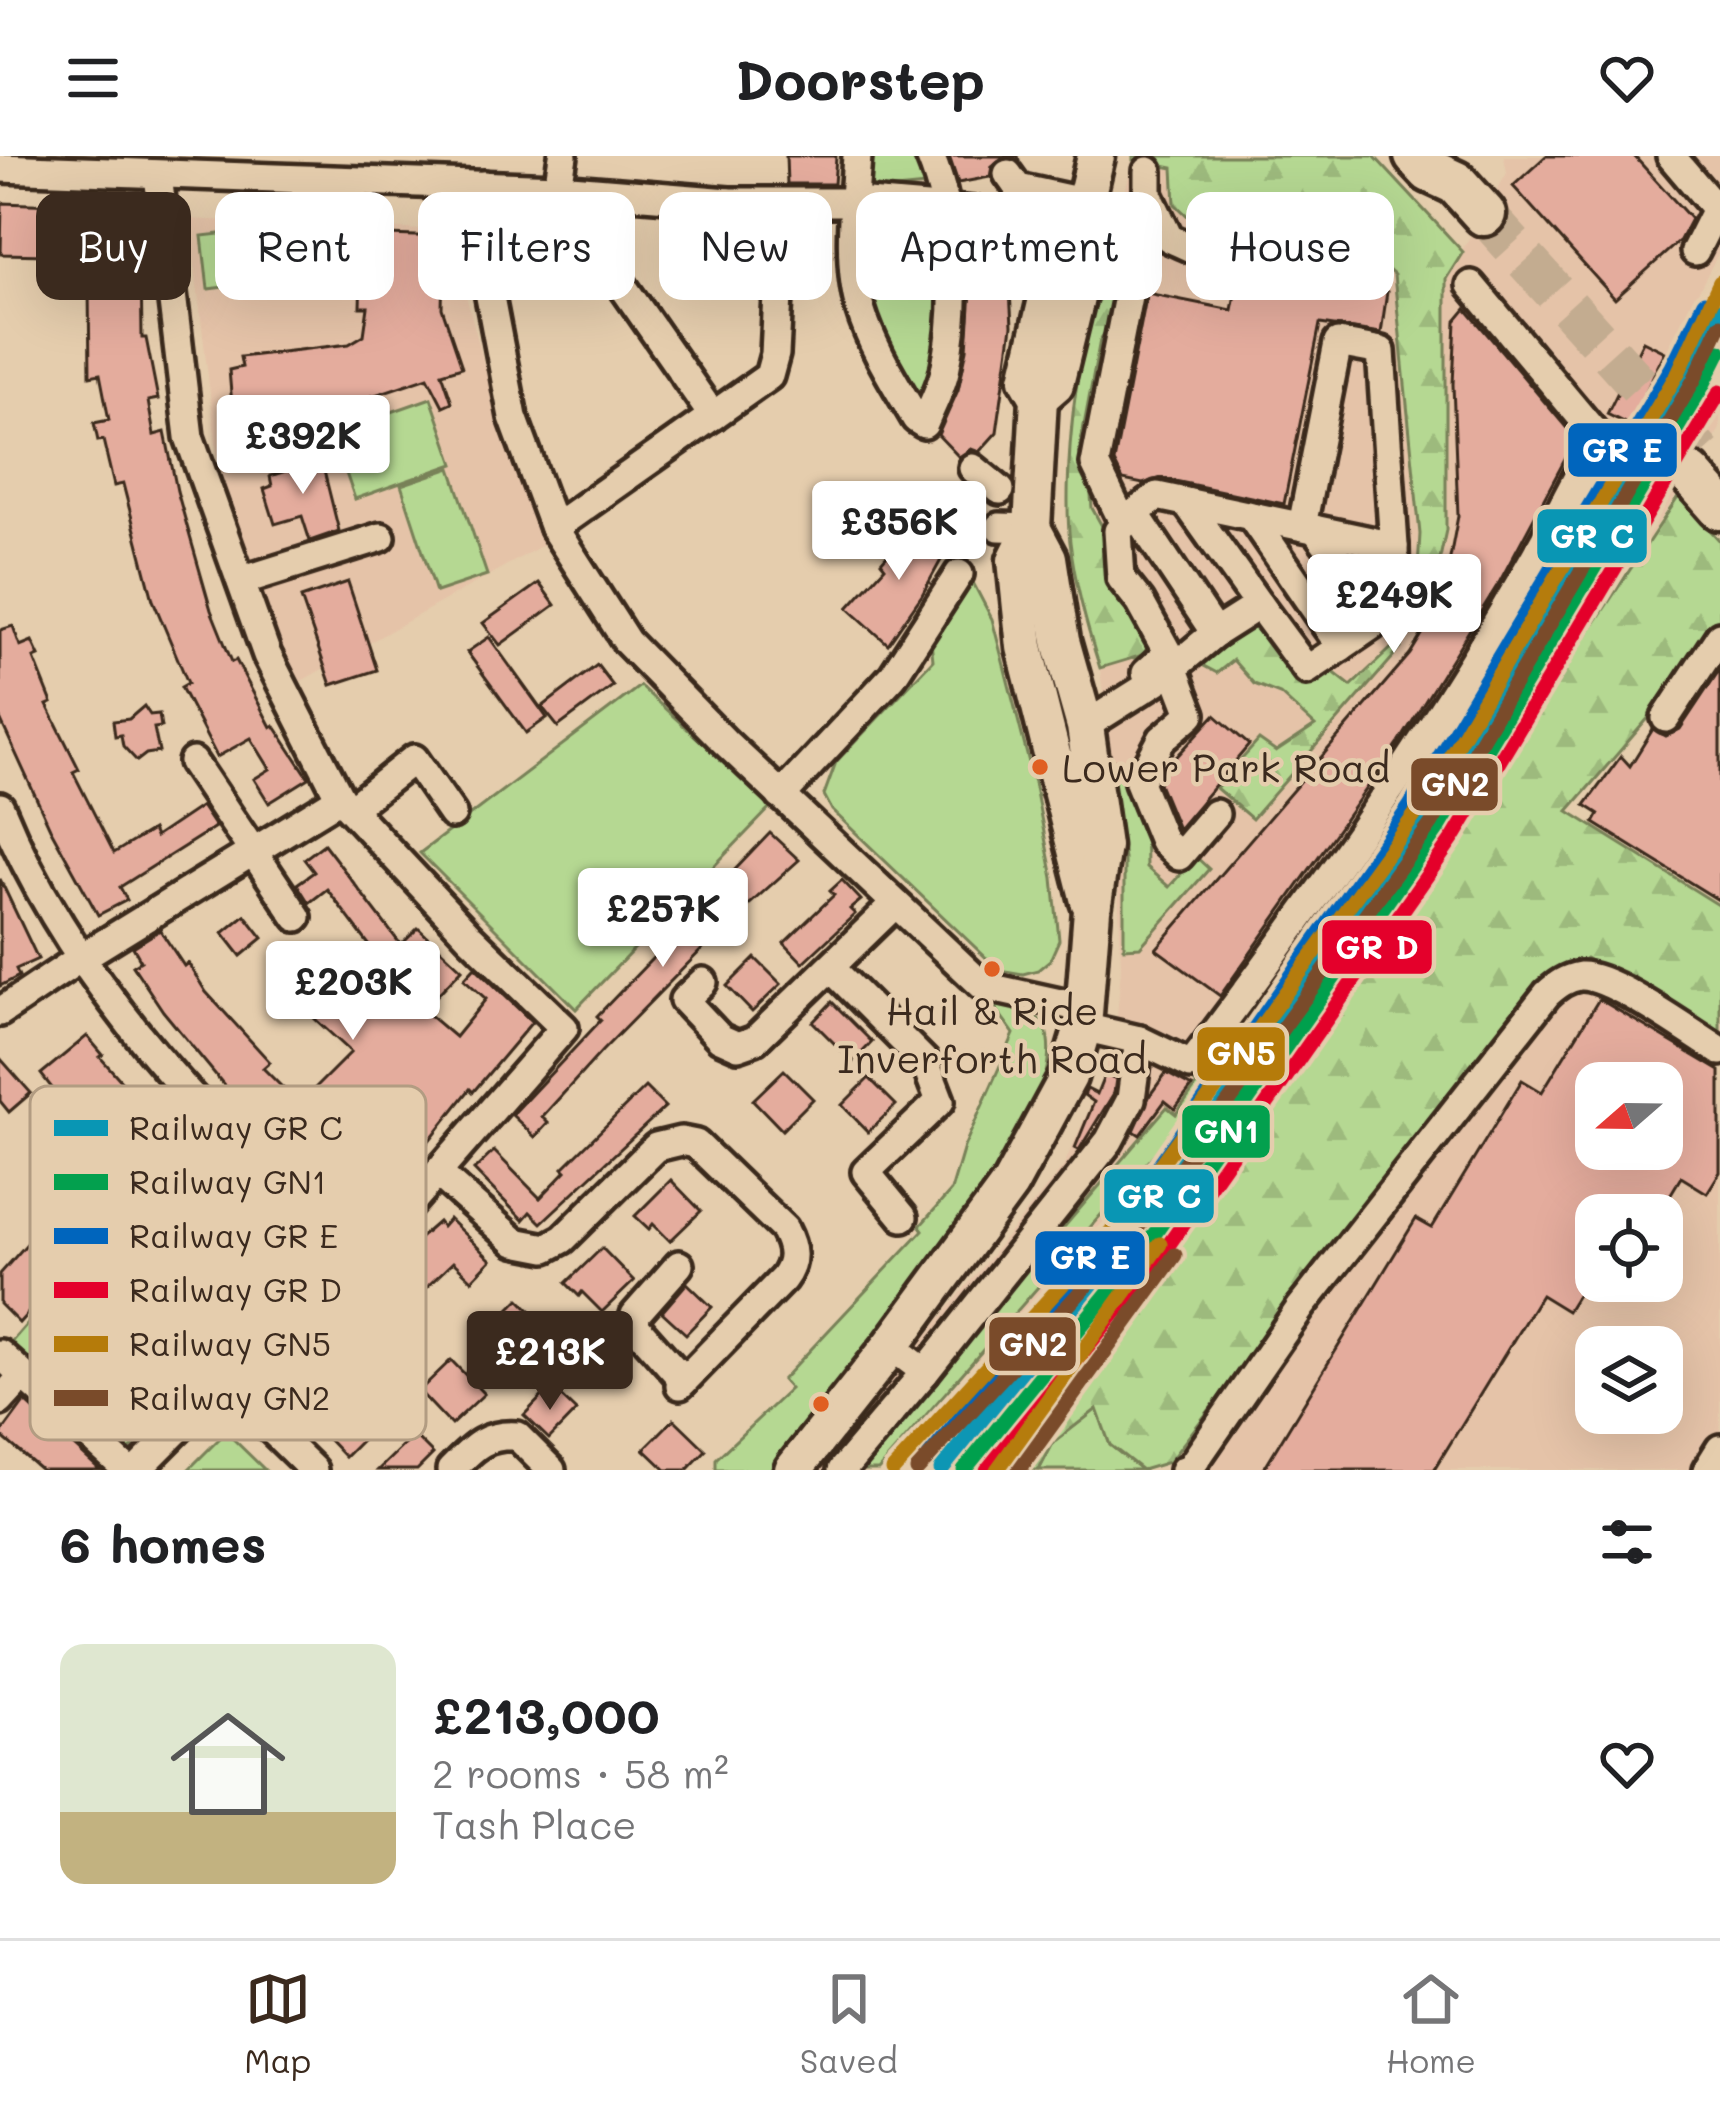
<!DOCTYPE html>
<meta charset="utf-8">
<style>
body{margin:0;font-family:Mali,sans-serif;background:#f2f2f2;color:#202124;height:100vh;display:flex;flex-direction:column;font-size:45px;white-space:nowrap}
*{box-sizing:border-box;margin:0}
p{font-size:39px;color:#757577}
.icon{flex:none;width:66px;height:66px;fill:none;stroke:currentColor;stroke-width:2;stroke-linecap:round;stroke-linejoin:round}
.map{position:relative;height:1314px;overflow:hidden}
.details{display:flex;flex-direction:column;background:#fff;flex:1}
.details>*{flex:none}
.guide{position:absolute;left:36px;top:36px;width:1650px;height:108px;display:flex;gap:24px}
.needle{width:78px;rotate:250deg}
.fabs{position:absolute;left:1575px;top:906px;display:grid;gap:24px}
.fabs a{display:grid;place-items:center;width:108px;height:108px;border-radius:24px;background:#fff;box-shadow:0 12px 48px #0002;font-size:60px}
.price{position:absolute;translate:-50% -102px;padding:0 27px;border-radius:12px;background:#fff;color:#222;font-size:39px;line-height:78px;filter:drop-shadow(0 3px 6px #0008)}
.price::after{content:'';position:absolute;left:50%;top:72px;width:36px;height:27px;margin-left:-18px;background:inherit;clip-path:polygon(0 0,100% 0,50% 100%)}
.price.selected{background:#3b2a1e;color:#fff}
ul{padding:0;list-style:none}
li{display:flex;align-items:center;gap:36px;height:300px;padding:0 60px}
li+li{border-top:3px solid #e0e0e0}
li span{display:grid;place-items:center;flex:none;width:336px;height:240px;border-radius:24px;color:#555}
li>.icon{margin-inline-start:auto}
span .icon{width:144px;height:144px;fill:#fffc;stroke-width:1}
li b{font-size:51px}
h2{display:flex;justify-content:space-between;align-items:center;height:144px;padding:0 60px;font-size:51px}
.chip{padding:0 42px;border-radius:24px;background:#fff;box-shadow:0 12px 48px #0002;font-size:42px;line-height:108px}
.chip.selected{background:#3b2a1e;color:#fff}
header{display:flex;justify-content:space-between;align-items:center;height:156px;padding:0 60px;background:#fff;font-size:54px;font-weight:800}
.tab-bar{display:flex;justify-content:space-around;align-items:center;height:168px;border-top:3px solid #e0e0e0;background:#fff;font-size:33px;color:#757577}
.tab-bar a{display:grid;justify-items:center;gap:6px}
.tab-bar .selected{color:#3b2a1e}
.map>svg:first-child{display:block}
</style>
<header><svg class="icon" aria-label="menu" viewBox="0 0 24 24"><path d="M4 6h16M4 12h16M4 18h16"/></svg>Doorstep<svg class="icon" aria-label="heart" viewBox="0 0 24 24"><path d="M12 20l-8-8c-3-5 5-10 8-4 3-6 11-1 8 4z"/></svg></header>
<div class="map">
<svg width="1720" height="1314" viewBox="0 0 1720 1314">
<defs>
<pattern id="forest-firs" width="22" height="20" patternUnits="userSpaceOnUse" patternTransform="scale(3)"><rect width="22" height="20" fill="#b5d892"/><path d="M5 1l3.5 6h-7zM16 11l3.5 6h-7z" fill="#9dba7d"/></pattern>
</defs>
<rect width="100%" height="100%" fill="#e5cdad"/>
<filter id="ink" filterUnits="userSpaceOnUse"><feTurbulence type="fractalNoise" baseFrequency=".00833" numOctaves="2"/><feDisplacementMap in="SourceGraphic" scale="24" xChannelSelector="R" yChannelSelector="G"/><feConvolveMatrix kernelMatrix="1 2 1 2 8 2 1 2 1" color-interpolation-filters="sRGB"/></filter>
<g filter="url(#ink)">
<!-- built -->
<g fill="#e5c3a8" fill-rule="evenodd">
<polygon points="1504,0 1720,0 1720,94 1669,193 1720,245 1720,273 1312,892 1009,1314 793,1314 891,1190 921,1186 1063,1011 1105,918 1117,862 1121,812 1116,656 1100,512 1088,477 1070,387 1069,356 1076,232 1133,4 1173,12 1211,82 1263,94 1258,107 1299,98 1336,68 1395,119 1420,378 1415,458 1446,374 1446,122 1507,17"/>
<polygon points="189,63 449,75 492,238 527,303 548,386 289,532 249,451 218,304"/>
<path d="M1586,802l134,79v433h-548l-3,-8 361,-468zM1596,927h66v66h-66zM1596,1059h66v66h-66zM1596,1191h66v66h-66z"/>
</g>
<!-- green -->
<g fill="#b5d892" stroke="#788158" stroke-width="3">
<polygon points="862,0 927,0 936,29 865,36"/>
<polygon points="867,57 946,61 949,187 920,264 870,178 860,67"/>
<polygon points="297,69 303,121 208,133 202,80"/>
<polygon points="431,242 454,308 355,343 332,277"/>
<polygon points="451,312 487,419 436,436 401,329"/>
<polygon points="968,417 992,463 1034,626 1053,722 1059,784 1050,804 1038,814 1023,818 999,814 832,654 824,639 836,606 933,504 930,477"/>
<polygon points="640,530 772,650 576,853 420,697"/>
<polygon points="1118,604 1125,629 1145,653 1146,711 1169,731 1196,701 1209,713 1140,791 1124,792 1124,703 1111,606"/>
<polygon points="1295,797 1176,973 878,1314 850,1314 933,1224 1167,951 1176,958 1197,929 1192,924"/>
<path d="M989,843c16,6 49,12 56,28 7,19 3,45 -4,63 -15,40 -41,75 -64,111 -63,94 -135,182 -207,269h-54v-11l74,-70 -8,-9 141,-150 -3,-4 31,-35 13,-44 50,-113z"/>
<polygon points="109,1074 229,1190 114,1310 0,1199"/>
<polygon points="1097,1252 1110,1289 1142,1314 1039,1314 1053,1287"/>
<polygon points="223,1279 230,1280 265,1314 188,1314"/>
</g>
<!-- forest -->
<g fill="url(#forest-firs)" stroke="#788158" stroke-width="3">
<polygon points="1133,0 1374,0 1463,96 1446,123 1446,374 1440,402 1415,463 1420,378 1394,119 1336,68 1299,98 1258,108 1262,93 1211,82 1175,48 1173,12 1133,4"/>
<path d="M1109,126l18,16 -27,42 -21,112 11,31 2,25 11,20 3,44 10,27 21,24 11,23 -5,9 -43,13c-13,-40 -25,-84 -30,-126 -7,-56 4,-218 39,-260z"/>
<polygon points="1679,340 1720,385 1720,465 1676,530 1568,655 1720,750 1720,881 1586,802 1530,839 1169,1306 1142,1314 1110,1289 1097,1253 1053,1287 1039,1314 1009,1314 1312,892"/>
<polygon points="1242,466 1257,474 1287,505 1327,511 1351,530 1400,484 1401,492 1252,663 1216,632 1259,584 1276,596 1315,570 1280,538 1254,528 1233,504 1217,517 1200,508 1201,494"/>
</g>
<!-- building -->
<g fill="#e4ac9d" stroke="#3b2a1e" stroke-width="3" fill-rule="evenodd">
<polygon points="786,0 836,0 834,28 787,28"/>
<polygon points="949,0 1018,0 1019,4 1005,0 992,10 990,21 958,27"/>
<polygon points="1546,0 1634,0 1691,63 1680,84 1615,143 1513,30"/>
<polygon points="112,36 140,37 142,182 146,182 158,243 148,245 154,279 165,276 177,335 211,454 232,506 236,504 271,571 274,569 309,622 269,647 254,623 270,613 251,582 217,601 181,531 188,527 153,444 123,328 114,330 103,284 98,285 94,267 109,264 100,218 90,220 88,42 112,42"/>
<polygon points="2,47 56,49 55,75 48,75 48,99 1,98"/>
<polygon points="967,73 1033,79 1025,118 1009,117 1012,170 997,276 979,296 971,293 959,301 938,279 958,234 967,193 971,135"/>
<polygon points="387,79 444,81 442,152 462,211 442,217 452,246 443,250 428,221 372,240 373,247 363,251 233,261 229,214 242,211 240,201 349,188 364,179 368,151 360,151 362,89 386,90"/>
<polygon points="1342,108 1378,116 1374,133 1387,136 1381,177 1320,168 1284,348 1161,322 1143,328 1123,324 1114,306 1147,137 1232,154 1237,128 1286,137 1287,130 1310,124 1326,127 1329,115"/>
<polygon points="1466,153 1576,283 1500,425 1399,587 1220,840 1156,793 1410,498 1429,467 1447,418 1458,360 1453,228 1456,165"/>
<polygon points="1643,185 1665,196 1629,269 1607,258"/>
<polygon points="312,298 316,309 322,307 339,375 310,385 302,360 275,368 264,333 272,330 270,320 289,314 287,306"/>
<polygon points="906,366 946,395 922,439 888,488 848,452 885,411 881,406 894,391 894,382"/>
<polygon points="348,426 377,514 331,529 301,442"/>
<polygon points="539,427 555,449 500,489 483,467"/>
<polygon points="13,470 20,490 32,485 39,500 34,502 52,547 47,549 79,613 73,616 114,697 152,674 155,681 201,650 215,671 120,731 127,744 98,759 50,672 0,563 0,474"/>
<polygon points="489,481 547,562 526,577 467,496"/>
<polygon points="597,509 613,530 558,571 542,551"/>
<polygon points="1720,513 1720,745 1594,667 1599,658 1585,649 1621,600 1630,610 1653,573 1666,580 1680,573"/>
<polygon points="144,550 150,559 159,558 161,571 154,572 159,596 146,598 137,605 123,590 121,579 115,580 113,565 129,563"/>
<polygon points="1215,559 1249,589 1178,673 1159,627 1169,609"/>
<polygon points="770,677 799,704 723,772 602,895 542,961 548,967 535,981 512,959 601,864 597,860 702,751 695,744 723,716 728,721"/>
<polygon points="324,688 401,789 418,772 462,813 423,854 455,881 486,843 464,823 475,811 532,866 473,936 470,933 394,1029 387,1024 354,1061 331,1040 386,980 347,944 319,973 333,986 297,1022 284,1010 293,1000 224,929 163,855 133,810 141,805 133,791 160,774 184,810 188,807 206,836 270,906 263,912 299,948 351,896 315,863 376,798 327,733 309,747 297,728 314,716 304,703"/>
<polygon points="0,723 38,803 16,813 19,820 0,830"/>
<polygon points="842,724 861,744 850,753 855,758 803,807 784,787 834,739 830,735"/>
<polygon points="245,759 263,782 241,800 223,777"/>
<polygon points="755,802 781,828 752,856 727,830"/>
<path d="M1599,843l121,72v101l-13,21 -26,-16 -23,38h-62v49l-29,47 -26,-16 -107,175h-171l153,-251 16,9 90,-148 20,12zM1596,927h66v66h-66z"/>
<polygon points="832,846 872,886 853,906 813,866"/>
<polygon points="87,880 103,899 100,901 164,973 219,1031 302,1105 282,1128 278,1124 225,1180 135,1094 161,1066 134,1034 154,1018 121,980 112,988 86,960 58,986 44,970 66,950 41,918"/>
<polygon points="0,902 31,937 9,956 0,945"/>
<polygon points="784,914 813,943 782,974 753,944"/>
<polygon points="1166,917 1192,931 1175,953 1165,945 1140,979 1134,975 1150,939"/>
<polygon points="1105,918 1116,923 1114,937 1079,994 1075,992 1094,946 1084,939 1087,933 1097,938"/>
<polygon points="869,922 896,949 868,976 842,949"/>
<polygon points="645,931 665,951 541,1067 530,1056 523,1064 474,1014 494,995 540,1042 566,1015 563,1012"/>
<polygon points="671,1024 701,1055 670,1085 653,1068 649,1073 635,1060"/>
<polygon points="449,1063 491,1104 472,1124 453,1106 411,1146 406,1141 313,1230 364,1282 345,1301 272,1224 370,1125 438,1066 442,1071"/>
<polygon points="48,1064 82,1097 19,1167 0,1148 0,1118"/>
<polygon points="602,1092 634,1125 602,1156 582,1136 579,1140 566,1127"/>
<polygon points="687,1127 712,1151 686,1178 662,1156"/>
<polygon points="519,1143 549,1173 519,1203 489,1173"/>
<polygon points="451,1204 484,1238 451,1269 419,1235"/>
<polygon points="551,1231 576,1255 549,1283 524,1259"/>
<polygon points="25,1245 29,1249 100,1314 41,1314 0,1279"/>
<polygon points="674,1263 706,1294 687,1314 666,1314 644,1293"/>
<polygon points="414,1279 433,1298 417,1314 378,1314"/>
</g>
<g fill="none" stroke-linecap="round" stroke-linejoin="round">
<!-- highway-tunnel -->
<polyline stroke="#c3ac90" stroke-width="42" stroke-dasharray="42 21" stroke-linecap="butt" points="1484,58 1702,299"/>
<!-- minor casing -->
<g stroke="#3b2a1e" stroke-width="36">
<g id="minor">
<path d="M857,0c-3,47 -10,106 3,152 12,40 35,75 56,111l8,5c7,-17 17,-35 21,-53 14,-65 11,-154 -15,-215"/>
<polyline points="1671,0 1716,53 1695,95"/>
<polyline points="0,12 558,32 729,46 760,72 780,100 775,198 769,220 554,372"/>
<path d="M1148,15v23l21,44c65,29 98,51 165,10"/>
<polyline points="1008,18 1018,32 1087,47"/>
<polyline points="484,29 486,120 513,261 554,372 627,486 725,586 983,830 1087,853"/>
<polyline points="558,32 563,0"/>
<polyline points="565,32 572,57 713,260"/>
<polyline points="729,46 856,46 1046,62"/>
<polyline points="973,312 1000,334"/>
<polyline points="1186,346 1259,449"/>
<polyline points="1251,360 1341,491"/>
<polyline points="1124,368 1095,308 1148,38"/>
<polyline points="1302,370 1338,187 1381,195 1394,390"/>
<polyline points="999,371 1032,372"/>
<polyline points="1315,373 1382,463"/>
<polyline points="241,425 381,381"/>
<polyline points="1173,511 1191,558 1162,583 1139,626 1163,685 1179,700 1215,658"/>
<polyline points="1146,517 1168,497 1140,446 1121,422 1118,375 1135,357 1215,477"/>
<polyline points="1666,562 1720,480"/>
<polyline points="1085,570 1161,522 1215,477 1259,449 1307,514 1395,454 1394,390 1157,340 1135,357"/>
<polyline points="193,606 297,761"/>
<polyline points="781,640 893,520 959,418"/>
<path d="M0,651c74,181 217,326 360,454"/>
<polyline points="351,653 414,603 452,658"/>
<polyline points="831,812 925,906 940,945 866,1016 903,1061"/>
<polyline points="703,826 684,844 720,882 738,890 755,884 895,748"/>
<polyline points="0,856 82,801 340,642"/>
<path d="M1139,884l52,25c151,-200 296,-403 407,-628l-127,-152"/>
<path d="M438,1017l77,69 31,6 17,-9 93,-92 25,-6 15,3 88,85c10,19 12,33 -1,50l-103,106"/>
<polyline points="679,1109 635,1159 636,1171 684,1225"/>
<polyline points="0,1198 127,1314"/>
<polyline points="925,1216 1109,985 1131,943 1139,884 1083,871"/>
<polyline points="224,1227 313,1314"/>
<polyline points="0,1245 23,1220"/>
<polyline points="137,1314 224,1227 360,1105 564,872 470,781 340,642 267,499 189,281 158,19"/>
<path d="M451,1314c22,-22 33,-36 66,-34l34,34"/>
<polyline points="842,1314 925,1216 891,1190"/>
<path d="M1184,1314l6,-2 111,-161 246,-313c10,-9 19,-16 33,-18 30,-2 111,57 140,75"/>
<polyline points="1707,1314 1720,1293"/>
</g>
</g>
<!-- major casing -->
<g stroke="#3b2a1e" stroke-width="45">
<g id="major">
<polyline points="1039,242 1055,228 1076,142 1068,119"/>
<polyline points="1089,745 1025,491 1016,404 1032,372 1039,242 1028,223 1048,139 1068,119 1096,0"/>
<polyline points="793,1314 891,1190 1010,1028 1068,921 1083,871 1092,754 1102,690 1085,570 1061,485 1048,402 1032,372"/>
</g>
</g>
<!-- highway casing -->
<g stroke="#3b2a1e" stroke-width="51">
<g id="highway">
<polyline points="1416,0 1430,15 1456,27 1484,58"/>
<polyline points="1691,319 1720,352"/>
</g>
</g>
<!-- minor -->
<use href="#minor" stroke="#e5cdad" stroke-width="27"/>
<!-- major -->
<use href="#major" stroke="#e5cdad" stroke-width="36"/>
<!-- highway -->
<use href="#highway" stroke="#e5cdad" stroke-width="42"/>
<!-- rail-1 casing -->
<g stroke="#e5cdad" stroke-width="24">
<polyline id="rail-1" points="941,1314 1131,1080 1425,660 1688,220 1720,154"/>
</g>
<!-- rail-2 casing -->
<g stroke="#e5cdad" stroke-width="24">
<polyline id="rail-2" points="964,1314 1146,1090 1440,670 1703,229 1720,195"/>
</g>
<!-- rail-3 casing -->
<g stroke="#e5cdad" stroke-width="24">
<polyline id="rail-3" points="927,1303 1117,1069 1410,650 1672,211 1704,146"/>
</g>
<!-- rail-4 casing -->
<g stroke="#e5cdad" stroke-width="24">
<polyline id="rail-4" points="987,1314 1160,1101 1454,681 1720,236"/>
</g>
<!-- rail-5 casing -->
<g stroke="#e5cdad" stroke-width="24">
<g id="rail-5">
<polyline points="893,1314 1115,1071 1417,656 1679,215 1720,126"/>
<polyline points="997,1314 1160,1088"/>
</g>
</g>
<!-- rail-6 casing -->
<g stroke="#e5cdad" stroke-width="24">
<g id="rail-6">
<polyline points="917,1314 1130,1082 1432,667 1694,224 1720,169"/>
<polyline points="1019,1314 1175,1099"/>
</g>
</g>
<!-- rail-1 -->
<use href="#rail-1" stroke="#0996b4" stroke-width="15"/>
<!-- rail-2 -->
<use href="#rail-2" stroke="#03a04e" stroke-width="15"/>
<!-- rail-3 -->
<use href="#rail-3" stroke="#0065bd" stroke-width="15"/>
<!-- rail-4 -->
<use href="#rail-4" stroke="#e4002b" stroke-width="15"/>
<!-- rail-5 -->
<use href="#rail-5" stroke="#b57b0a" stroke-width="15"/>
<!-- rail-6 -->
<use href="#rail-6" stroke="#7a4b2a" stroke-width="15"/>
</g>
</g>
<!-- markers -->
<g fill="#e05f22" stroke="#e5cdad" stroke-width="4.5">
<circle cx="1040" cy="611" r="10"/>
<circle cx="992" cy="813" r="10"/>
<circle cx="821" cy="1248" r="10"/>
</g>
<g text-anchor="middle" stroke-width="9" stroke-linejoin="round" paint-order="stroke">
<!-- bus labels -->
<g font-size="39" fill="#3b2a1e" stroke="#e5cdad" text-anchor="start">
<text x="1062" y="626">Lower Park Road</text>
<text x="992" y="869" text-anchor="middle">Hail &amp; Ride<tspan x="992" dy="48">Inverforth Road</tspan></text>
</g>
</g>
<!-- legend -->
<rect x="30" y="930" width="396" height="354" rx="18" fill="#e5cdad" stroke="#b29c82" stroke-width="3"/>
<rect x="54" y="964" width="54" height="16" fill="#0996b4"/>
<rect x="54" y="1018" width="54" height="16" fill="#03a04e"/>
<rect x="54" y="1072" width="54" height="16" fill="#0065bd"/>
<rect x="54" y="1126" width="54" height="16" fill="#e4002b"/>
<rect x="54" y="1180" width="54" height="16" fill="#b57b0a"/>
<rect x="54" y="1234" width="54" height="16" fill="#7a4b2a"/>
<g font-size="33" fill="#3b2a1e">
<text x="129" y="984">Railway GR C</text>
<text x="129" y="1038">Railway GN1</text>
<text x="129" y="1092">Railway GR E</text>
<text x="129" y="1146">Railway GR D</text>
<text x="129" y="1200">Railway GN5</text>
<text x="129" y="1254">Railway GN2</text>
</g>
<g stroke="#e5cdad" stroke-width="4.5">
<rect x="1566" y="265" width="113" height="58" rx="12" fill="#0065bd"/>
<rect x="1535" y="351" width="114" height="58" rx="12" fill="#0996b4"/>
<rect x="1409" y="600" width="91" height="57" rx="12" fill="#7a4b2a"/>
<rect x="1320" y="762" width="114" height="58" rx="12" fill="#e4002b"/>
<rect x="1195" y="869" width="92" height="58" rx="12" fill="#b57b0a"/>
<rect x="1180" y="947" width="92" height="57" rx="12" fill="#03a04e"/>
<rect x="1102" y="1011" width="114" height="58" rx="12" fill="#0996b4"/>
<rect x="1033" y="1073" width="114" height="58" rx="12" fill="#0065bd"/>
<rect x="987" y="1159" width="91" height="58" rx="12" fill="#7a4b2a"/>
</g>
<g font-size="33" text-anchor="middle" font-weight="bold" fill="#fff">
<text x="1622" y="306">GR E</text>
<text x="1592" y="392">GR C</text>
<text x="1455" y="640">GN2</text>
<text x="1377" y="803">GR D</text>
<text x="1241" y="909">GN5</text>
<text x="1226" y="987">GN1</text>
<text x="1159" y="1052">GR C</text>
<text x="1090" y="1113">GR E</text>
<text x="1033" y="1200">GN2</text>
</g>
</svg>
<div class="fabs">
<a><svg class="needle" viewBox="-14 -14 28 28"><path d="M0-13l5 13h-10z" fill="#e53935"/><path d="M0 13l5-13h-10z" fill="#757577"/></svg></a>
<a><svg class="icon" aria-label="locate" viewBox="0 0 24 24"><circle cx="12" cy="12" r="6"/><path d="M12 2v4M12 18v4M2 12h4M18 12h4"/></svg></a>
<a><svg class="icon" aria-label="layers" viewBox="0 0 24 24"><path d="M12 4l9 5-9 5-9-5zM3 14l9 5 9-5"/></svg></a>
</div>
<b class="price" style="left:303px;top:341px">£392K</b>
<b class="price" style="left:899px;top:427px">£356K</b>
<b class="price" style="left:1394px;top:500px">£249K</b>
<b class="price" style="left:663px;top:814px">£257K</b>
<b class="price" style="left:353px;top:887px">£203K</b>
<b class="price selected" style="left:550px;top:1257px">£213K</b>
<div class="guide">
<a class="chip selected">Buy</a>
<a class="chip">Rent</a>
<a class="chip">Filters</a>
<a class="chip">New</a>
<a class="chip">Apartment</a>
<a class="chip">House</a>
</div>
</div>
<section class="details">
<h2>6 homes<svg class="icon" aria-label="filters" viewBox="0 0 24 24"><path d="M4 7h16M4 17h16"/><circle cx="9" cy="7" r="2"/><circle cx="15" cy="17" r="2"/></svg></h2>
<ul>
<li><span style="background:linear-gradient(#dfe7d0 70%,#c2b280 0)"><svg class="icon" aria-label="home" viewBox="0 0 24 24"><path d="M3 11l9-7 9 7M6 9v11h12V9"/></svg></span><div><b>£213,000</b><p>2 rooms · 58 m²</p><p>Tash Place</p></div><svg class="icon" aria-label="heart" viewBox="0 0 24 24"><path d="M12 20l-8-8c-3-5 5-10 8-4 3-6 11-1 8 4z"/></svg></li>
</ul>
</section>
<nav class="tab-bar">
<a class="selected"><svg class="icon" aria-label="map" viewBox="0 0 24 24"><path d="M3 6l6-2 6 2 6-2v14l-6 2-6-2-6 2zM9 4v14M15 6v14"/></svg>Map</a>
<a><svg class="icon" aria-label="saved" viewBox="0 0 24 24"><path d="M7 4h10v16l-5-4-5 4z"/></svg>Saved</a>
<a><svg class="icon" aria-label="home" viewBox="0 0 24 24"><path d="M3 11l9-7 9 7M6 9v11h12V9"/></svg>Home</a>
</nav>
